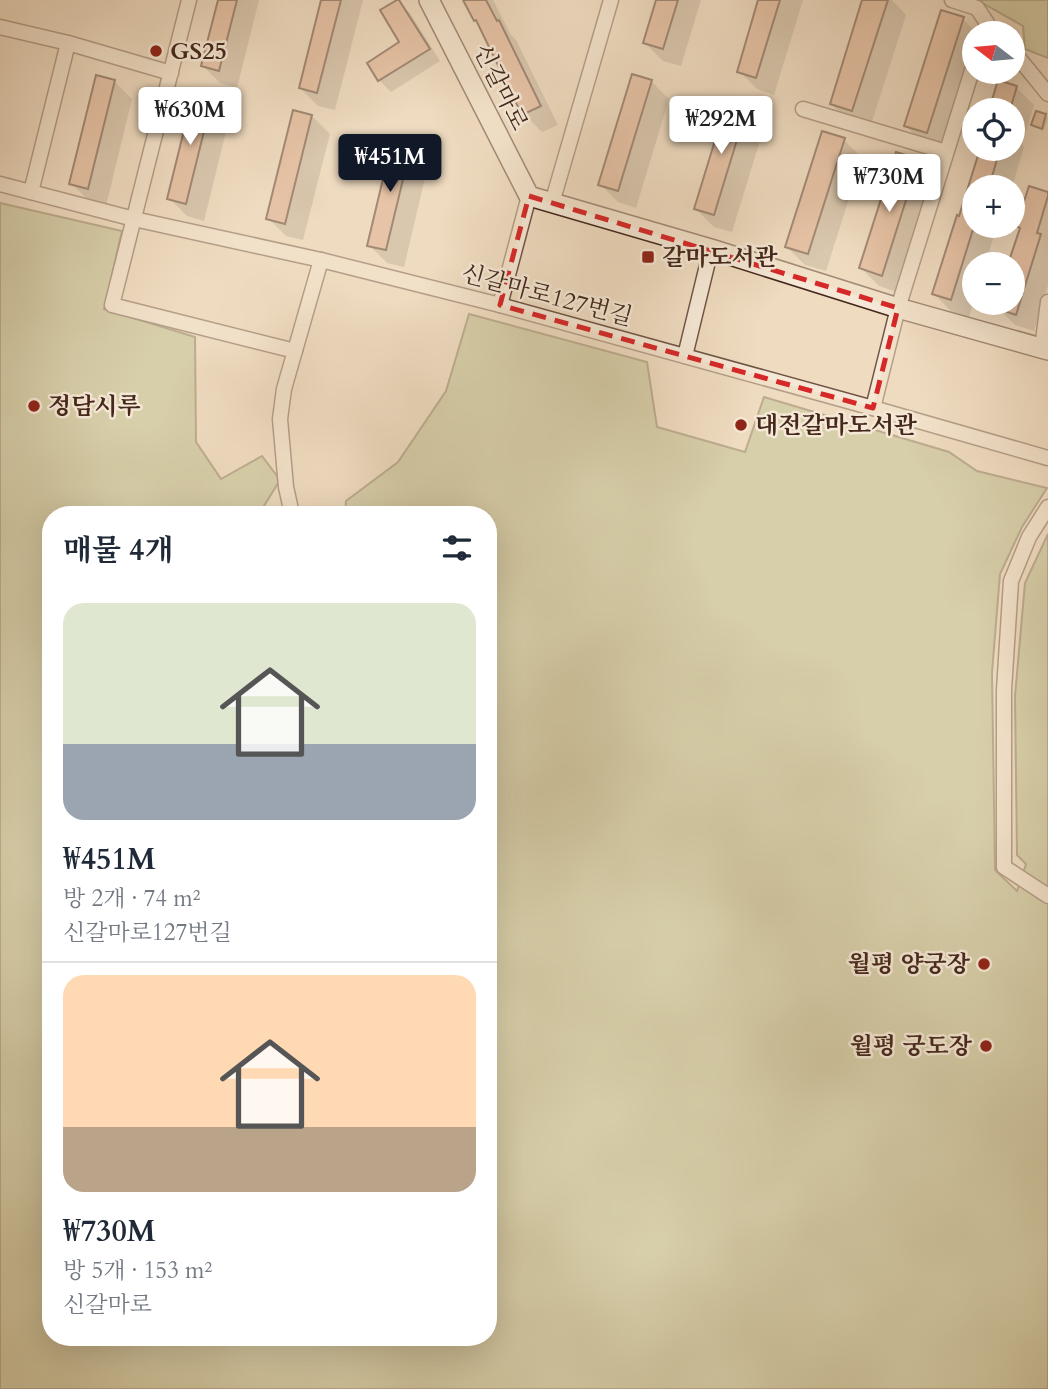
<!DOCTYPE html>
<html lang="ko">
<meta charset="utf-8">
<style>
body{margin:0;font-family:Cardo,"Noto Serif KR",serif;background:#f6f6f7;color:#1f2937;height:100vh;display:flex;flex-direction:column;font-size:26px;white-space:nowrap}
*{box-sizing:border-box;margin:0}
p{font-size:23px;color:#747a83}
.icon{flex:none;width:38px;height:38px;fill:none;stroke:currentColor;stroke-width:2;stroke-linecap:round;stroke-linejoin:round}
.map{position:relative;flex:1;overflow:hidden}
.details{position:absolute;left:42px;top:506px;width:455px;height:840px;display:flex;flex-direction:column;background:#fff;border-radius:28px;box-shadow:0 7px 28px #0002}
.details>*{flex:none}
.needle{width:46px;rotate:286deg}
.fabs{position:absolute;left:962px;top:21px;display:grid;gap:14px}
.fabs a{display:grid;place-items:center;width:63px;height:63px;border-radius:50%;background:#fff;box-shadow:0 7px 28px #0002;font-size:35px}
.price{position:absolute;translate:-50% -60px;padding:0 16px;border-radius:7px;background:#fff;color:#222;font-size:23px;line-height:46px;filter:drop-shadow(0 2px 4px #0008)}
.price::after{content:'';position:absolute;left:50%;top:42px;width:21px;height:16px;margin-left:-10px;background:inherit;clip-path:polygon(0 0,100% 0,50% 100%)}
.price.active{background:#111827;color:#fff}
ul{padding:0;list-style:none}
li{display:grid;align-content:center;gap:14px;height:371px;padding:0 21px}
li+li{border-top:2px solid #e0e1e3}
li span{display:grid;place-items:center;height:217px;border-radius:21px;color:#555}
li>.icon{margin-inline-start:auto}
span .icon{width:126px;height:126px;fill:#fffc;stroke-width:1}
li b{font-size:30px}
h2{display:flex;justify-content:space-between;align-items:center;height:84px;padding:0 21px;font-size:30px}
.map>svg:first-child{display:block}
</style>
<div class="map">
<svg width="1048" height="1389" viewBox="0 0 1048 1389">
<rect width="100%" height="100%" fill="#efdbc0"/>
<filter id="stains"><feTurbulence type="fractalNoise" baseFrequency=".00286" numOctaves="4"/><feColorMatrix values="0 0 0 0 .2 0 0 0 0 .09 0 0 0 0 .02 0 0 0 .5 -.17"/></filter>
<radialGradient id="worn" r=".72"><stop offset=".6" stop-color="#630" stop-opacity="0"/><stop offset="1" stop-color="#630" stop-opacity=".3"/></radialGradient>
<!-- green -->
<g fill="#bbc091" stroke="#807456" stroke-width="2">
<polygon points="977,0 1048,0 1048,58 1025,49 1023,26"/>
<polygon points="0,203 122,231 104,309 195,337 196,442 221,479 262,456 280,480 259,514 51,514 51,1337 488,1337 488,514 345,514 346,501 398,462 446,391 469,314 647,362 657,427 745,452 764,397 949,452 977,471 1047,488 1022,527 1000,574 992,673 995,870 1017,891 1026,864 1017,855 1015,696 1025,583 1048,534 1048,1389 0,1389"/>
</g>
<!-- shadow -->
<g fill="#0003">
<polygon points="219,0 259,0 237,88 220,83 203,66"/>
<polygon points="323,0 363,0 335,110 318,106 300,88"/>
<polygon points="465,0 493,0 511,35 516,40 558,125 542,132 524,114 480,25 475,20"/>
<polygon points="658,0 701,0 681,66 663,61 645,43"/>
<polygon points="760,0 803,0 774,95 757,89 739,71"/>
<polygon points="864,0 892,0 906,15 870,128 849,122 831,104"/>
<polygon points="398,1 410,13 440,61 391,92 379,80 402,43"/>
<polygon points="963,19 977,33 975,33 975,55 945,150 924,144 906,126"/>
<polygon points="114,81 132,99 106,206 89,201 71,183"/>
<polygon points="651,81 669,99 636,208 618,202 600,184"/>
<polygon points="999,82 1016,87 1034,105 1022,145 1024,147 1012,187 975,187 975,226 997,226 985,264 975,264 975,298 969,317 952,312 934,294 960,218 982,149 1013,149 1013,110 991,110"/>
<polygon points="212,97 230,115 204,221 187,216 169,198"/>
<polygon points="747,106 765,124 732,232 714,227 696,209"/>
<polygon points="312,116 330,134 303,240 286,236 268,218"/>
<polygon points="1045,116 1048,118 1044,130 1033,125"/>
<polygon points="844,140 862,158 826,271 805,265 787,247"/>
<polygon points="411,143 429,161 404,267 387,263 369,245"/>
<polygon points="918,161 936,179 900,293 879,286 861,268"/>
<polygon points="1048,193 1048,285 1034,331 1015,325 997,307 998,303 1013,303 1013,264 1010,264 1021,229"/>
</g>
<!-- building -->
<g fill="#dea98a" stroke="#45281c" stroke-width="2">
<polygon points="218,0 237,0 219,71 201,66"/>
<polygon points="321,0 341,0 317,93 299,88"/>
<polygon points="397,0 399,0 430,49 378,81 367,63 399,42 380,10"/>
<polygon points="463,0 486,0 497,21 499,20 541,106 522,115 476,20 474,21"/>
<polygon points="656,0 678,0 663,49 643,43"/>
<polygon points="758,0 780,0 756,78 737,72"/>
<polygon points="862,0 888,0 852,111 830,104"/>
<polygon points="941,10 964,17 927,133 904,126"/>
<polygon points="632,74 652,80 618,191 598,185"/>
<polygon points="96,75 115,80 88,189 69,184"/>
<polygon points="998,80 1017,86 1010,110 989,110"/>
<polygon points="194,90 213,95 186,204 167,199"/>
<polygon points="728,98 748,104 714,215 694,209"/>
<polygon points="293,110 312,115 285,224 266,219"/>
<polygon points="1036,111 1046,114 1042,129 1031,125"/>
<polygon points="822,131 845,138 808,254 785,247"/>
<polygon points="393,137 412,142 386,250 367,246"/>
<polygon points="980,149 1000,149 989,187 975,187 975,223 951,300 932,294 957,215 959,216"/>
<polygon points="896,152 919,159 882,276 859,268"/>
<polygon points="1029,186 1048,192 1048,196 1037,233 1041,234 1016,315 987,305 987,303 1013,303 1013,264 1008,264 1020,228 1016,226"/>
</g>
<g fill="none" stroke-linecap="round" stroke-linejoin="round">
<!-- street casing -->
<g stroke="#705545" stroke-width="17">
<g id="street">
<polyline points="189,0 112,305 295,351"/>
<polyline points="952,0 977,8 987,23 984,33"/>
<polyline points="0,27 68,43 171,73"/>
<polyline points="1013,54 1017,56 1048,94"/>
<polyline points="803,109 946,152"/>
<polyline points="0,184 134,219 321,260 500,305 873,408 1048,458"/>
<polyline points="31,192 68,43"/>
<polyline points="552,203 611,0"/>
<polyline points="500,305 529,196"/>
<polyline points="1042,348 1048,302"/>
<polyline points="685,356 711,249"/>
<polyline points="873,408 898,308 975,61"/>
<polyline points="1048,507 1029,537 1011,581 1004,690 1004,867 1048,896"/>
<polyline points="292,514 286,487 280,419 284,389 321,260"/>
</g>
</g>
<!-- secondary casing -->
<g stroke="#45281c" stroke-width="22">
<polyline id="secondary" points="429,0 529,196 711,249 898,308 1048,350"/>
</g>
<!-- street -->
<use href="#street" stroke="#f5e8d6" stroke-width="14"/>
<!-- secondary -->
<use href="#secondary" stroke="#f5e8d6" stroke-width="19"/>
</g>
<!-- marked area -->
<path d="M0 0H1048V1389H0ZM529,196l369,112 -25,100 -373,-103z" fill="#efdbc0" fill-opacity=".55" fill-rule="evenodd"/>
<path fill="none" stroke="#d62828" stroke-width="5" stroke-dasharray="14 9" stroke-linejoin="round" d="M529,196l369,112 -25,100 -373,-103z"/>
<!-- markers -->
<g fill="#8f2418" stroke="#f5e8d6" stroke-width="2.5">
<circle cx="156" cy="51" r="7"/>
<rect x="641" y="250" width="14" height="14" rx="3.5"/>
<circle cx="34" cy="406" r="7"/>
<circle cx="741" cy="425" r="7"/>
<circle cx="984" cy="964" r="7"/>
<circle cx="986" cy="1046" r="7"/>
</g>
<g text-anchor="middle" stroke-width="5" stroke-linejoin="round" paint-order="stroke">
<!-- poi labels -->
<g font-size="24" font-weight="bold" fill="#45281c" stroke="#f5e8d6" text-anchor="start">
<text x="170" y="59">GS25</text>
<text x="662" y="265">갈마도서관</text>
<text x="48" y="414">정담시루</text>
<text x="755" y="433">대전갈마도서관</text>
<text x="970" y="972" text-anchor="end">월평 양궁장</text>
<text x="972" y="1054" text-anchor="end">월평 궁도장</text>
</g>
<!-- street labels -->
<g font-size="24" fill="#45281c" stroke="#f5e8d6">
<text transform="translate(501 87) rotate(64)" y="8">신갈마로</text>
<text transform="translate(547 295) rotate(15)" y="8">신갈마로127번길</text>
</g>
</g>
<rect width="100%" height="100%" filter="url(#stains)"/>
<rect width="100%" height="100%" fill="url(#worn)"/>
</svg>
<div class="fabs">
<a><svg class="needle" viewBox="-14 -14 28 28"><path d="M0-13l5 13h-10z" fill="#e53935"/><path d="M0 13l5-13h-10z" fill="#747a83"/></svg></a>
<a><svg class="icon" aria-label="locate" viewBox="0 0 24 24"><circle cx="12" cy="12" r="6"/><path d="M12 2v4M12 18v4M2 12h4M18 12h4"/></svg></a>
<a>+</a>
<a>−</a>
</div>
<b class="price" style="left:190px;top:147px">₩630M</b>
<b class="price" style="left:721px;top:156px">₩292M</b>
<b class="price active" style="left:390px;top:194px">₩451M</b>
<b class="price" style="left:889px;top:214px">₩730M</b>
<section class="details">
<h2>매물 4개<svg class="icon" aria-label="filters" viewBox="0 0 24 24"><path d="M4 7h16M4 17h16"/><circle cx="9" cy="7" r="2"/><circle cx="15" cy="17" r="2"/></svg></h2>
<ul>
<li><span style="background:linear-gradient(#dfe7d0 65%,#9aa5b1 0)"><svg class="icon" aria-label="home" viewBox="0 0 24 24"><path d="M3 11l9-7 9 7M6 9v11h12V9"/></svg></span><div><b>₩451M</b><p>방 2개 · 74 m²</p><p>신갈마로127번길</p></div></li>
<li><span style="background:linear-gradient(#ffd9b3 70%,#b9a48a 0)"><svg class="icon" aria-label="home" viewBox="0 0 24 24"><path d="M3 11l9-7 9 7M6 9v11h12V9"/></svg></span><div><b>₩730M</b><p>방 5개 · 153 m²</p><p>신갈마로</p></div></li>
</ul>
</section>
</div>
